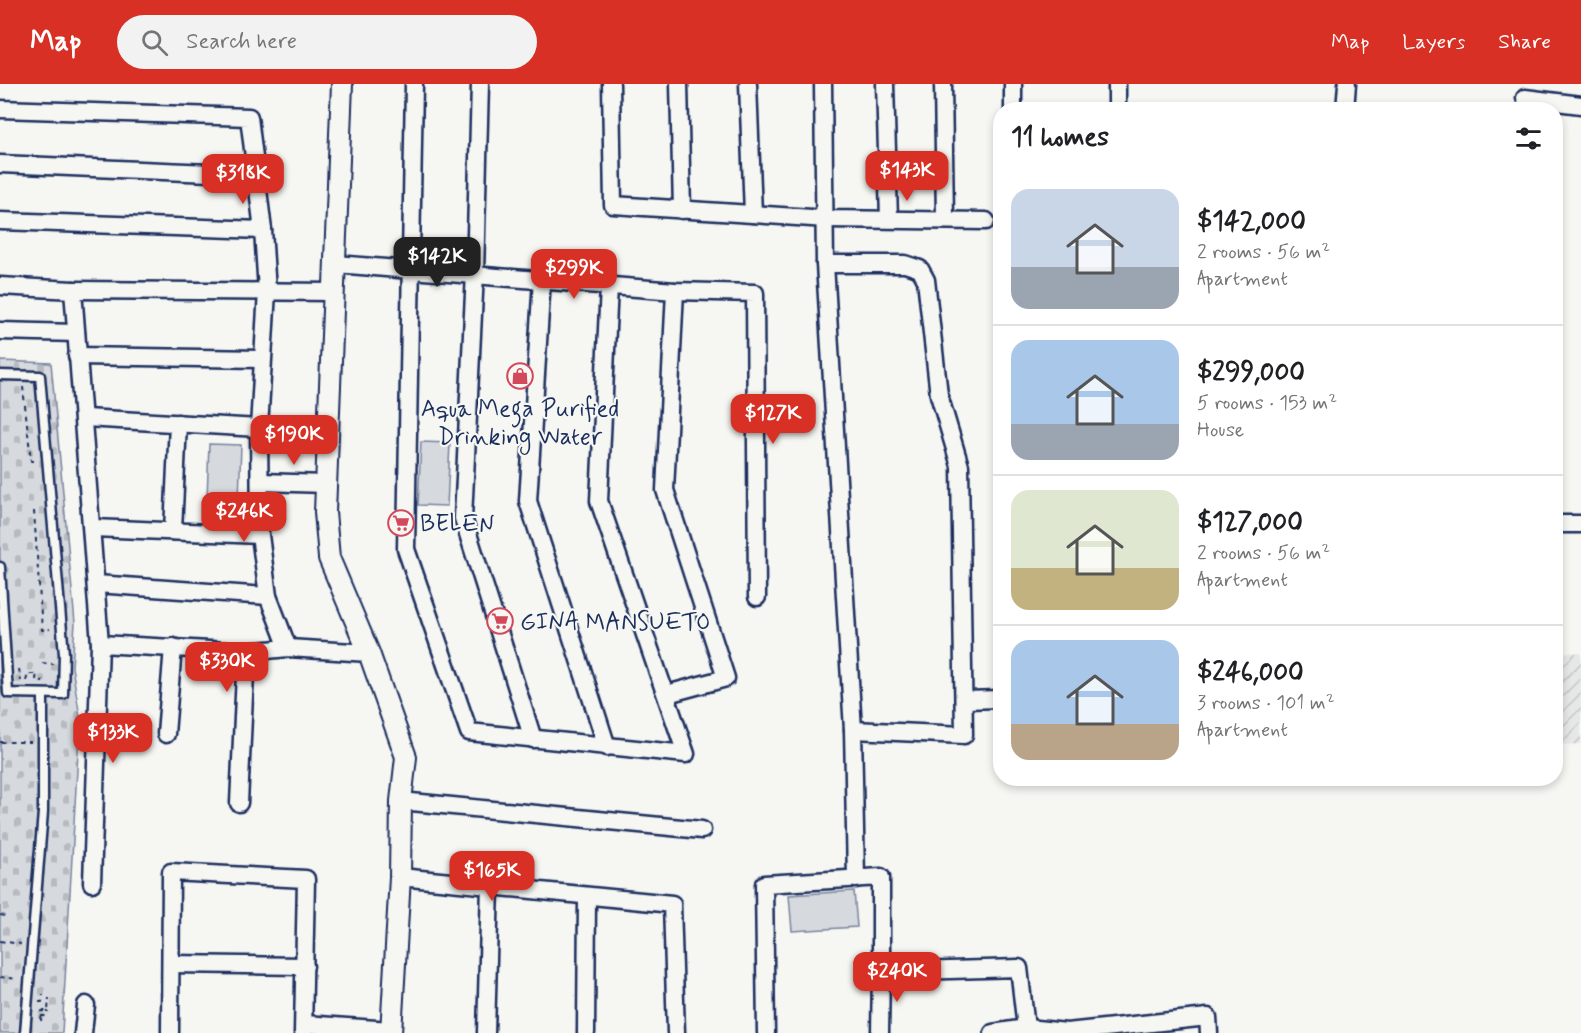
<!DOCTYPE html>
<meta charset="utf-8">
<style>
body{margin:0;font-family:Mynerve,sans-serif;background:#f2f2f2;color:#202124;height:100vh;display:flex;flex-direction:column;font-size:22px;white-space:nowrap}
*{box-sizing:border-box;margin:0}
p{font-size:20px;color:#757577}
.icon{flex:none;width:33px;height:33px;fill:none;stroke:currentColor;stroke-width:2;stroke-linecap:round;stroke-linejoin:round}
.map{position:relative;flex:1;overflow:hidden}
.panel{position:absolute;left:993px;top:18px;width:570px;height:684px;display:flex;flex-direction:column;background:#fff;border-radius:24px;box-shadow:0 3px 9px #0003}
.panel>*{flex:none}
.price{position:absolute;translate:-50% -51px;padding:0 14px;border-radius:12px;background:#d93025;color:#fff;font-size:20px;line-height:39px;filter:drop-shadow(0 2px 3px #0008)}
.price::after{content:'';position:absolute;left:50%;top:36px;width:18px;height:14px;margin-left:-9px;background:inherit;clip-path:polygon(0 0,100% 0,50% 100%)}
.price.selected{background:#222;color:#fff}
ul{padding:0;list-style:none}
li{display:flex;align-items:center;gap:18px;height:150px;padding:0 18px}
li+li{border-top:2px solid #e0e0e0}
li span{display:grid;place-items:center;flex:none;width:168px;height:120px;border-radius:18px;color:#555}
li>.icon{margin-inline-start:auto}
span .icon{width:72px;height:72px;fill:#fffc;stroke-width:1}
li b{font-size:26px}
h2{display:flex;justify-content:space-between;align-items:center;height:72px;padding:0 18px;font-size:26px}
header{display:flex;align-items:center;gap:36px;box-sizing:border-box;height:84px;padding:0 30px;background:#d93025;color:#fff}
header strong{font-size:28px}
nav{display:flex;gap:33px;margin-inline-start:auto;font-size:21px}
.search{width:420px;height:54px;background:#f2f2f2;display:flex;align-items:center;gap:15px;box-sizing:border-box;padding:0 21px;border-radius:33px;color:#757577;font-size:22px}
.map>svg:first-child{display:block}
</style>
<header>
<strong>Map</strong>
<div class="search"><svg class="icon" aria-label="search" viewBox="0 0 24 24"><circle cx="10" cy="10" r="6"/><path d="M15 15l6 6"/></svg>Search here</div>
<nav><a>Map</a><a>Layers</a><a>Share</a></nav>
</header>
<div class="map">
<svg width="1581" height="949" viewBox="0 0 1581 949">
<defs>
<pattern id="industrial-furrows" width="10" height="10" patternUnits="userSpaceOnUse" patternTransform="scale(1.5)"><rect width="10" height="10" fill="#e6e7e7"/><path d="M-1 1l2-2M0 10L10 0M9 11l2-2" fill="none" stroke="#c5c6c9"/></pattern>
<pattern id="cemetery-stones" width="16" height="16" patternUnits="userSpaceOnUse" patternTransform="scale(1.5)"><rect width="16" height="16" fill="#d6d9dd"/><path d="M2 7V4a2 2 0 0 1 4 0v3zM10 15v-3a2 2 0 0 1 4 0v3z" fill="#b7bbc0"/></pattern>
</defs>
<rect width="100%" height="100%" fill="#f6f6f2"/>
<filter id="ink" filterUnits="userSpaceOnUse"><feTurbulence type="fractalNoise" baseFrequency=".0167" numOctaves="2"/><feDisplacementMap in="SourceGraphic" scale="12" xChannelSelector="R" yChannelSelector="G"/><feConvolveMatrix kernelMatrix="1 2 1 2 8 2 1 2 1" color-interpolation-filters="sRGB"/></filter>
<g filter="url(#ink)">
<!-- industrial -->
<polygon fill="url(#industrial-furrows)" points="1556,568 1581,569 1581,660 1556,661"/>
<!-- green -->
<g fill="#d6d9dd" stroke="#78849e" stroke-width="1.5">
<polygon points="421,358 450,359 447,422 418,421"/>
<polygon points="209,360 241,361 239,415 207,414"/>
<polygon points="854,807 857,843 792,847 789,811"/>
</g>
<!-- cemetery -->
<polygon fill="url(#cemetery-stones)" stroke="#78849e" stroke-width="1.5" points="0,277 51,279 75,539 72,583 80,633 62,949 0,949"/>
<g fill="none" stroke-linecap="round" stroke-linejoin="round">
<!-- service casing -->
<g stroke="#1b2f5e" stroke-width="13">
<g id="service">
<polyline points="0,291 40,292 64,570 63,610 8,609 0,483"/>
<polyline points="25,949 43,728 43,610"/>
</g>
</g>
<!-- minor casing -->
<g stroke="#1b2f5e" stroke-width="21">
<g id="minor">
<polyline points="414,0 406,465 469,648 686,670 599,417 609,202"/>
<polyline points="480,0 475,189 463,434 533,655"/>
<polyline points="611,0 613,121 827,135 986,137"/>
<polyline points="679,0 682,126"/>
<polyline points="748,0 753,130"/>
<polyline points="823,0 825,180 853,646 856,795"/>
<polyline points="885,0 889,135"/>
<polyline points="943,0 945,135"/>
<polyline points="1117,0 1117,26"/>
<polyline points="1525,14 1581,21"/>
<polyline points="0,25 249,33 263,146 267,207 259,344 260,451 268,512 288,564"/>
<polyline points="1013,26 1013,0"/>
<polyline points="1345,26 1347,0"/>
<polyline points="0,80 257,91"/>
<polyline points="0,137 263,146"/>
<polyline points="336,180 675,207 755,209 757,513"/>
<polyline points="825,180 905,180 920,185 926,196 939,311 960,382 964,651 853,646"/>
<polyline points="542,195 528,417 607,663"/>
<polyline points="0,202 73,206 100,560 92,799"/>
<polyline points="73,206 334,208"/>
<polyline points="0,247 76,249"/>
<polyline points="77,272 261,275"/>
<polyline points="85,334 259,344"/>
<polyline points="261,398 326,400"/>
<polyline points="1556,440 1581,440"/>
<polyline points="93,444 260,451"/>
<polyline points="173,447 178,339"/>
<polyline points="96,500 268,512"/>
<polyline points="100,560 246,568"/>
<polyline points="667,610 726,594 665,406 675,207"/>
<polyline points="964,616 1000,615"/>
<polyline points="166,650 173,563"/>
<polyline points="401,717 702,746"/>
<polyline points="239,719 246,568 288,564 369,569"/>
<polyline points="400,793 672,820 676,949"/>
<polyline points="171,880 305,882"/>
<polyline points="304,940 391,946"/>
<polyline points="83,949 86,921"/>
<polyline points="170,949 171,788 306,795 303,949"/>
<polyline points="486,949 490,801"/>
<polyline points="586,949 587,812"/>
<polyline points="766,949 764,800 881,793 881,888 1019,884 1026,944"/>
<polyline points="880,949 881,888"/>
<polyline points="993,949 1026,944 1067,948 1208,933 1209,949"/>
</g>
</g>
<!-- tertiary casing -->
<g stroke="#1b2f5e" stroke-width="24">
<polyline id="tertiary" points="342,0 325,428 329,474 369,569 406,673 401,717 400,793 391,949"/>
</g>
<!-- path -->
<g stroke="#1b2f5e" stroke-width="2" stroke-dasharray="4.5 4.5" stroke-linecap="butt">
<polyline points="23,303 31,377 35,377"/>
<polyline points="34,427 42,546 50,545"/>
<polyline points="42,579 54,580"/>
<polyline points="19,585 21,597"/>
<polyline points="26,597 28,590 37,590 36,595 42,596 42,599"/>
<polyline points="0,658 31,658"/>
<polyline points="0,831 6,832"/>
<polyline points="0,857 21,860"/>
<polyline points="0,893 17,895"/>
<polyline points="39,918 42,918 43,910"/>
<polyline points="41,932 47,932 48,927"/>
<polyline points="41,937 42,927 48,927 49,914"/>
</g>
<!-- service -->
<use href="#service" stroke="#f6f6f2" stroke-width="8"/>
<!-- minor -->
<use href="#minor" stroke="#f6f6f2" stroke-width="16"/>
<!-- tertiary -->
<use href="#tertiary" stroke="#f6f6f2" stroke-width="20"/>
</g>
</g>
<!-- icons -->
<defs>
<g id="shop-ring" transform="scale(1.35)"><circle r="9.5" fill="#f6f6f2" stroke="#d1495b" stroke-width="1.5"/><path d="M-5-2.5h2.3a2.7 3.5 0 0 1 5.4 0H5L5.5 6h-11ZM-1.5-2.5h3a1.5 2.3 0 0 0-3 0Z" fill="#d1495b"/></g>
<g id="supermarket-ring" transform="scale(1.35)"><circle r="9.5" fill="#f6f6f2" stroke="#d1495b" stroke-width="1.5"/><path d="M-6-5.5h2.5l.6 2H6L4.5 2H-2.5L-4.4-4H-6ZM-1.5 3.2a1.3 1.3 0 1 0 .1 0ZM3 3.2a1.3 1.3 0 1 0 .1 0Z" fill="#d1495b"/></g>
</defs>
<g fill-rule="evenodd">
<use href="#shop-ring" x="520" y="292"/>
<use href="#supermarket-ring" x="401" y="439"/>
<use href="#supermarket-ring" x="500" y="537"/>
</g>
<g text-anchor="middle" stroke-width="4.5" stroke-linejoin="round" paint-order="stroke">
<!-- poi labels -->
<g font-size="24" fill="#1b2f5e" stroke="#f6f6f2" text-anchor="start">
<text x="520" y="332" text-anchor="middle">Aqua Mega Purified<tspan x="520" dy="28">Drinking Water</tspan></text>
<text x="420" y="447">BELEN</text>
<text x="520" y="545">GINA MANSUETO</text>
</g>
</g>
</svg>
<b class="price" style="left:907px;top:118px">$143K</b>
<b class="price" style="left:243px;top:121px">$318K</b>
<b class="price selected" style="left:437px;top:204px">$142K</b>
<b class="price" style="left:574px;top:216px">$299K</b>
<b class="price" style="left:773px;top:361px">$127K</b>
<b class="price" style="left:294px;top:382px">$190K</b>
<b class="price" style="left:244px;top:459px">$246K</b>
<b class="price" style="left:227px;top:609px">$330K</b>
<b class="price" style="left:113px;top:680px">$133K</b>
<b class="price" style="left:492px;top:818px">$165K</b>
<b class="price" style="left:897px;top:919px">$240K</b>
<section class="panel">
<h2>11 homes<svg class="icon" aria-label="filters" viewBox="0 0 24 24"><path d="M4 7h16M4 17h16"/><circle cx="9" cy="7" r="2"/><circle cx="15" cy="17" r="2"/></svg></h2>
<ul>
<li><span style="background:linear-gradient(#c9d6e8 65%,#9aa5b1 0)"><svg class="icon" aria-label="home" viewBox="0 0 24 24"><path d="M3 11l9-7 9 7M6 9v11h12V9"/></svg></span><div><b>$142,000</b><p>2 rooms · 56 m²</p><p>Apartment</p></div></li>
<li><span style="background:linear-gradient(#a9c7e8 70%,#9aa5b1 0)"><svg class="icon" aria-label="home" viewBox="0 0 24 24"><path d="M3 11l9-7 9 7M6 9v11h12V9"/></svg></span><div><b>$299,000</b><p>5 rooms · 153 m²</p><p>House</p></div></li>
<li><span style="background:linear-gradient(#dfe7d0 65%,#c2b280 0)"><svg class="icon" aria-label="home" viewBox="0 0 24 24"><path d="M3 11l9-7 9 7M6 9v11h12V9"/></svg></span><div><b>$127,000</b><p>2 rooms · 56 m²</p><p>Apartment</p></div></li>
<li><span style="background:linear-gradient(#a9c7e8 70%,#b9a48a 0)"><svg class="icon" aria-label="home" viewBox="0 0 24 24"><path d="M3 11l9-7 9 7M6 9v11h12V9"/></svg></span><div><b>$246,000</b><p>3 rooms · 101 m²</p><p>Apartment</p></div></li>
</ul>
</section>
</div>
